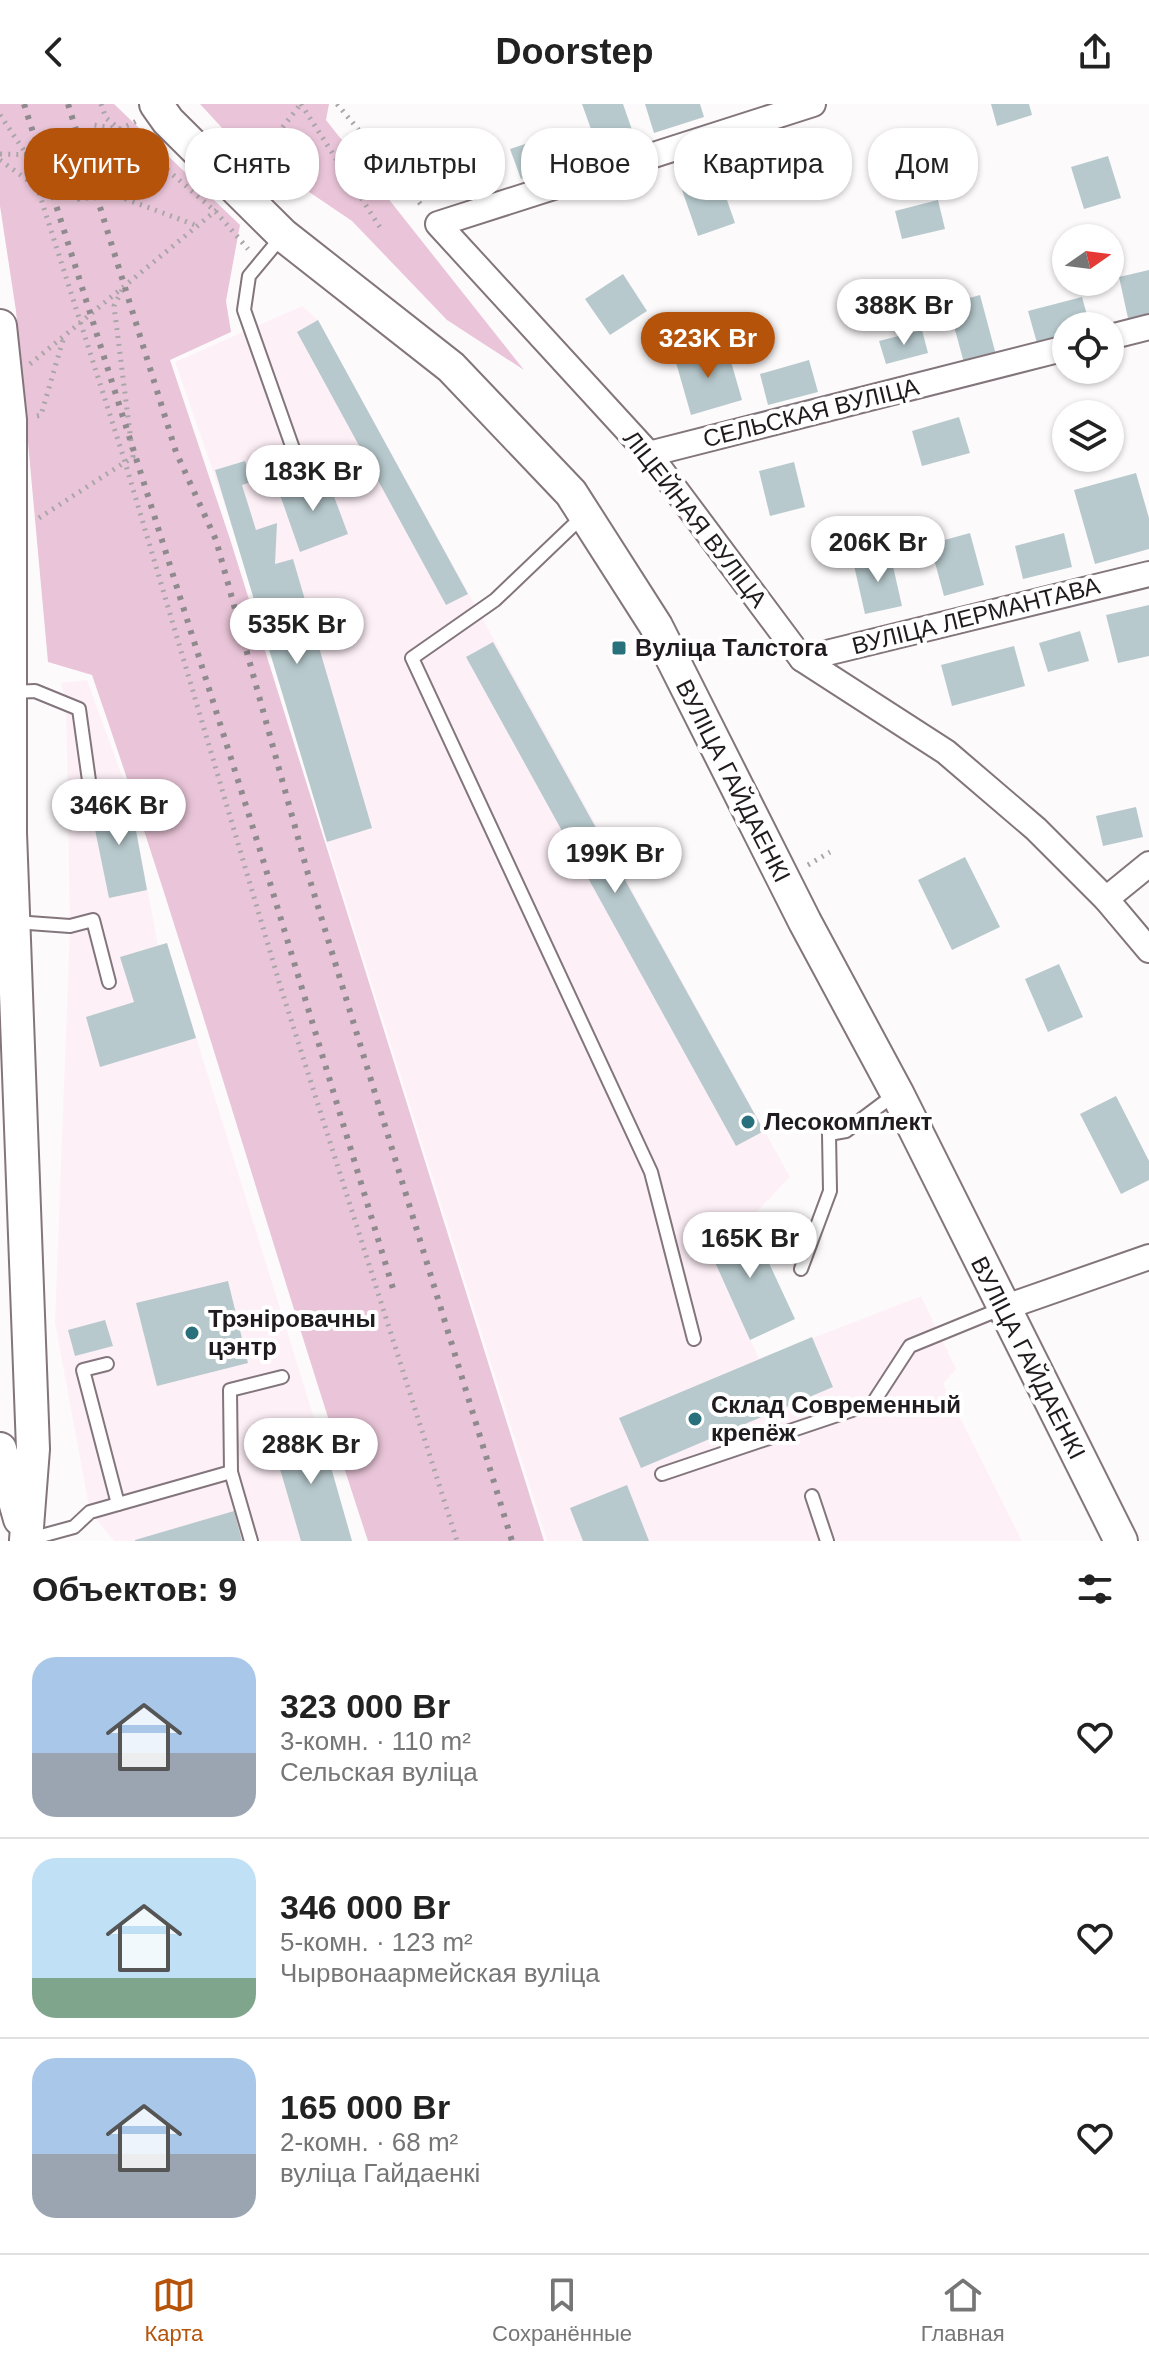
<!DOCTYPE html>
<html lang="ru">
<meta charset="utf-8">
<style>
body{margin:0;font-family:Helvetica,sans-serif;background:#f2f2f2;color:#222;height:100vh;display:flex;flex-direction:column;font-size:30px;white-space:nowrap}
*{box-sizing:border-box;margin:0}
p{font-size:26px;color:#767676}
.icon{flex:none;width:44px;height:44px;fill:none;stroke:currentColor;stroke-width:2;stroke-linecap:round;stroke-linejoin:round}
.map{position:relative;height:1437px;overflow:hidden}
.drawer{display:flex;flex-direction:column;background:#fff;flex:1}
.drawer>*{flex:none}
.top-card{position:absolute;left:24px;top:24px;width:1102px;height:72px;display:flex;gap:16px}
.needle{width:52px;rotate:76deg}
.controls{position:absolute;left:1052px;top:120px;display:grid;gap:16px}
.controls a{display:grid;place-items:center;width:72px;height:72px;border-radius:50%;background:#fff;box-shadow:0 2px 6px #0004;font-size:40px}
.price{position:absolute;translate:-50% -68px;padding:0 18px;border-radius:28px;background:#fff;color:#222;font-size:26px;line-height:52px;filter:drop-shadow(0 2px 4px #0008)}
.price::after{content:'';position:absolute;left:50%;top:48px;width:24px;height:18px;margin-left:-12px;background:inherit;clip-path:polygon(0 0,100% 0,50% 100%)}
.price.selected{background:#b45309;color:#fff}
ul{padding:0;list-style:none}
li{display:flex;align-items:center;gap:24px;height:200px;padding:0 32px}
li+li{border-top:2px solid #e0e0e0}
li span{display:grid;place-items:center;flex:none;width:224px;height:160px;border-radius:24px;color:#555}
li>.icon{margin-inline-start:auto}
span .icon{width:96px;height:96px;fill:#fffc;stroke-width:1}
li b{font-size:34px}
h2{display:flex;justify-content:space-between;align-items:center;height:96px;padding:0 32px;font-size:34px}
.tag{padding:0 28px;border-radius:32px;background:#fff;box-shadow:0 2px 6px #0004;font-size:28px;line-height:72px}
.tag.selected{background:#b45309;color:#fff}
header{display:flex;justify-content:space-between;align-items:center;height:104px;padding:0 32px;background:#fff;font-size:36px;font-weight:600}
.menu{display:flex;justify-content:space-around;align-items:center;height:112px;border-top:2px solid #e0e0e0;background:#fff;font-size:22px;color:#767676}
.menu a{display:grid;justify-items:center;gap:4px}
.menu .selected{color:#b45309}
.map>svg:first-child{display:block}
</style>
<header><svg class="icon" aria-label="back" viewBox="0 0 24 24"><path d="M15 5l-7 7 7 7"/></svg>Doorstep<svg class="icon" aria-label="share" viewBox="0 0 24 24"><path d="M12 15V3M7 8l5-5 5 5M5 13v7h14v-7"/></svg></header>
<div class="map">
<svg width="1149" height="1437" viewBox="0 0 1149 1437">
<rect width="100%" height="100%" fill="#fdfafc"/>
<!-- built -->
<g fill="#fef0f7">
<polygon points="302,202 318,216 790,1073 749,1116 705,1136 759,1255 921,1192 956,1265 943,1280 1022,1437 547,1437 327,738 248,468 175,258"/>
<polygon points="87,576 130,694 158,841 167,839 352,1437 114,1437 90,1408 55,1219 70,822 66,600 61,579"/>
</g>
<!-- green -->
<g fill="#eac5d9">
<path d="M0,0h114l126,121 -14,76 5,31 -61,28 60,179 314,1002h-176c-95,-288 -177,-579 -276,-866l-44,-13 -32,-351 -16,-105z"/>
<polygon points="200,0 329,0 326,16 524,266 447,216 352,117 235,38"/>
</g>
<!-- building -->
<g fill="#b7c9cd">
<polygon points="582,0 623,0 637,40 601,53"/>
<polygon points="645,0 700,0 704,13 654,29"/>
<polygon points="991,0 1029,0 1032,11 997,22"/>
<polygon points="559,29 569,59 521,75 510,45"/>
<polygon points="783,36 796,77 762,87 749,47"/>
<polygon points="484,44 496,80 460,92 447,56"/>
<polygon points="1108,52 1121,94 1084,105 1071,63"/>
<polygon points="719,73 735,119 698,132 682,86"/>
<polygon points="938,96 945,125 902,135 895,107"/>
<polygon points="1149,166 1149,209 1128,214 1119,173"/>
<polygon points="623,170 647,207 610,231 585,195"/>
<polygon points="980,191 996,251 964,259 948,200"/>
<polygon points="1082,193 1090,222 1066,222 1066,231 1037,239 1028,207"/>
<polygon points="318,216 468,490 446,501 297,228"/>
<polygon points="922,226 928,249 886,260 879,237"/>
<polygon points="726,240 742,296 691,311 675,255"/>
<polygon points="809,256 818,288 768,301 760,270"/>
<polygon points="959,313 970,349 922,362 912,327"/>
<polygon points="245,357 251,378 242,381 256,426 277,419 275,460 293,455 372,724 327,738 215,366"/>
<polygon points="794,358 805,403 770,412 759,367"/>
<polygon points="1136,369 1149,414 1149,445 1095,460 1074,386"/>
<polygon points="326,371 348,430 300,448 279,388"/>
<polygon points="970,429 984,481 944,492 930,440"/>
<polygon points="1064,429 1072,463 1023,475 1015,442"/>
<polygon points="890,449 902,502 865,510 853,457"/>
<polygon points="1149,501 1149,552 1118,559 1106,511"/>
<polygon points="1080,527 1089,557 1048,568 1039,539"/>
<polygon points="493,538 764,1027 736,1042 466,553"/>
<polygon points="1014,542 1025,582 952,602 941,561"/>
<polygon points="130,694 147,786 109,794 90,701"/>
<polygon points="1136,703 1143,733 1103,742 1096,712"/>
<polygon points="965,753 1000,823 952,846 918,776"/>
<polygon points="167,839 196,934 100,963 86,913 134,898 120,853"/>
<polygon points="1059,860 1083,913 1048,928 1025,875"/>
<polygon points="1116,992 1149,1057 1149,1076 1121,1090 1080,1010"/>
<polygon points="749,1116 795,1215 750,1236 705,1136"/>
<polygon points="228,1177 248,1259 157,1282 136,1199"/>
<polygon points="105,1216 113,1242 75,1252 68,1226"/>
<polygon points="812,1233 833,1283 641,1364 619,1314"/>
<polygon points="319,1321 352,1437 301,1437 271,1334"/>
<polygon points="627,1381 649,1437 583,1437 570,1404"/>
<polygon points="234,1407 242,1437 135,1437 135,1436"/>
</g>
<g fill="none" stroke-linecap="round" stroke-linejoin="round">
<!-- service casing -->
<g stroke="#83757c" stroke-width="16">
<g id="service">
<polyline points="283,131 249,172 244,206 303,373"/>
<polyline points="585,410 495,496 412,554 651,1068 694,1235"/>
<polyline points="12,588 35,587 79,605 91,691"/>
<polyline points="15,818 70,822 93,816 109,878"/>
<polyline points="801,1165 830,1087 829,1030 846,1027 894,991"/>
<polyline points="107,1260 83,1266 118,1400"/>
<polyline points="662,1370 873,1299 910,1242 1003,1204"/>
<polyline points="812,1392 827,1437"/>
<polyline points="30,1435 74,1423 90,1408 231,1368"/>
<polyline points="251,1437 231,1368 230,1286 282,1273"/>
</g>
</g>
<!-- minor casing -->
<g stroke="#83757c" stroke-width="28">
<g id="minor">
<polyline points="813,0 438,120 649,350 802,555 946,648 1036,725 1106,795 1149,846"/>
<polyline points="1110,233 1149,223"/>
<polyline points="649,350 1066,244"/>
<polyline points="802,555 1149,470"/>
<polyline points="1106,795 1149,760"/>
<polyline points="1003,1204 1149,1153"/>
</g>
</g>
<!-- tertiary casing -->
<g stroke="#83757c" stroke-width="36">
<g id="tertiary">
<polyline points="156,0 168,17 283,131 451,263 571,389 656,522 805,818 897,989 1121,1437"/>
<polyline points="0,222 10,316 10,729 33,1345 26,1436"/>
<polyline points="0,1345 20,1415"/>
</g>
</g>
<!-- path -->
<g stroke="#aaa6a8" stroke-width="5" stroke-dasharray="2 6" stroke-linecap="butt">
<polyline points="101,0 106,14 120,25 137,17"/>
<polyline points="301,0 381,125"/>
<polyline points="337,0 423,103"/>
<polyline points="0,11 27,51 125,358 280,881 457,1437"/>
<path d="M0,50c38,1 70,4 94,-29l26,4 96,83 32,37"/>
<polyline points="0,56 26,75 51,82 78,95 115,91 195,121"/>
<polyline points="253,61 300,1"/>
<polyline points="30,260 219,104"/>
<polyline points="37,312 41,311 63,236"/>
<polyline points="39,414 133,353 114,202 122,186"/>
<polyline points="619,544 632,536"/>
<polyline points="808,761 830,748"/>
</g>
<!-- service -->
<use href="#service" stroke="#fff" stroke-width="12"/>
<!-- minor -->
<use href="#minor" stroke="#fff" stroke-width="24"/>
<!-- tertiary -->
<use href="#tertiary" stroke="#fff" stroke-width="32"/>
<!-- rail -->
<g stroke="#8e8a8d" stroke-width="6" stroke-dasharray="4 8" stroke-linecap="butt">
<polyline points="24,0 260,746 395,1191"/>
<polyline points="68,0 176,348 216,436 308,770 512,1437"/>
</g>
</g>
<!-- markers -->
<g fill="#28707c" stroke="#fff" stroke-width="3">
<rect x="611" y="536" width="16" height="16" rx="4"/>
<circle cx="748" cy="1018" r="8"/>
<circle cx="192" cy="1229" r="8"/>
<circle cx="695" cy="1315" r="8"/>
</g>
<g text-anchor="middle" stroke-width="8" stroke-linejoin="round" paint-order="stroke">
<!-- street labels -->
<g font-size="24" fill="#201b1e" stroke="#fff">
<text transform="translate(811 309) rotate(-14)" y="8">СЕЛЬСКАЯ ВУЛІЦА</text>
<text transform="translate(695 415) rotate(52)" y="8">ЛІЦЕЙНАЯ ВУЛІЦА</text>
<text transform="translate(976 512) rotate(-14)" y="8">ВУЛІЦА ЛЕРМАНТАВА</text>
<text transform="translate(733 677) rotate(63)" y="8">ВУЛІЦА ГАЙДАЕНКІ</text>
<text transform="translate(1028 1254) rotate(63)" y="8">ВУЛІЦА ГАЙДАЕНКІ</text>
</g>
<!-- poi labels -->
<g font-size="24" font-weight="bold" fill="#201b1e" stroke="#fff" text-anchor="start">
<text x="635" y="552">Вуліца Талстога</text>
<text x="764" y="1026">Лесокомплект</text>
<text x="208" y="1223">Трэніровачны<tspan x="208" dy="28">цэнтр</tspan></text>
<text x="711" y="1309">Склад Современный<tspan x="711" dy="28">крепёж</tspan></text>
</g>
</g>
</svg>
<div class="controls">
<a><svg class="needle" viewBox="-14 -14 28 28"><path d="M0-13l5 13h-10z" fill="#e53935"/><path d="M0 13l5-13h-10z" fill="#767676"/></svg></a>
<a><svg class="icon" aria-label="locate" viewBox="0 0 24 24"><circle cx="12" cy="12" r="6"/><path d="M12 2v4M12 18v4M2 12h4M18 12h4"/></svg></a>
<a><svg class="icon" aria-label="layers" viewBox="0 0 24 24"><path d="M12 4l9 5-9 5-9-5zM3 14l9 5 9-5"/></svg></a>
</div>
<b class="price" style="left:904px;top:243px">388K Br</b>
<b class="price selected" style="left:708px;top:276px">323K Br</b>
<b class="price" style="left:313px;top:409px">183K Br</b>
<b class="price" style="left:878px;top:480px">206K Br</b>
<b class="price" style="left:297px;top:562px">535K Br</b>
<b class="price" style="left:119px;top:743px">346K Br</b>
<b class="price" style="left:615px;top:791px">199K Br</b>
<b class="price" style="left:750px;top:1176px">165K Br</b>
<b class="price" style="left:311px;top:1382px">288K Br</b>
<div class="top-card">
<a class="tag selected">Купить</a>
<a class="tag">Снять</a>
<a class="tag">Фильтры</a>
<a class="tag">Новое</a>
<a class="tag">Квартира</a>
<a class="tag">Дом</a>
</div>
</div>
<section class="drawer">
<h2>Объектов: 9<svg class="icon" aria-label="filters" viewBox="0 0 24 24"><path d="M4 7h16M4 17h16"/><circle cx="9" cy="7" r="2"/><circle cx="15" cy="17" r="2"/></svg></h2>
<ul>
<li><span style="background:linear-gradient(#a9c7e8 60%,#9aa5b1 0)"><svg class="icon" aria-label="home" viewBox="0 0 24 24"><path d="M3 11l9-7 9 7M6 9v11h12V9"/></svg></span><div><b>323 000 Br</b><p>3-комн. · 110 m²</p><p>Сельская вуліца</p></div><svg class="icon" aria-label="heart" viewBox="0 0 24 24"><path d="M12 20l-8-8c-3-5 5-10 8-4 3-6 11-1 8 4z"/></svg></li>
<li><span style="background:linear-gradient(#bfe0f5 75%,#7fa58c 0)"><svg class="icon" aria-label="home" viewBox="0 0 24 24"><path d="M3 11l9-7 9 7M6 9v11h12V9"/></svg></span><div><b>346 000 Br</b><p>5-комн. · 123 m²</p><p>Чырвонаармейская вуліца</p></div><svg class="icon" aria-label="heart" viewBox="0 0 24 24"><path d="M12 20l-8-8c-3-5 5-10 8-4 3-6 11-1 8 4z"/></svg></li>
<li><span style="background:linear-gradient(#a9c7e8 60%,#9aa5b1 0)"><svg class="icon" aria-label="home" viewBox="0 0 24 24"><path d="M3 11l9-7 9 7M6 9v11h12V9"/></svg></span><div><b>165 000 Br</b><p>2-комн. · 68 m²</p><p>вуліца Гайдаенкі</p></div><svg class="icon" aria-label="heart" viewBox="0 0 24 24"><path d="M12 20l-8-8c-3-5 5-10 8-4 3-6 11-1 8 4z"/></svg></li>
</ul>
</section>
<nav class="menu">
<a class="selected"><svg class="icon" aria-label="map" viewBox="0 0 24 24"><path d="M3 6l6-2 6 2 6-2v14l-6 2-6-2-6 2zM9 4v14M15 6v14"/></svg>Карта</a>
<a><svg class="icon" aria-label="saved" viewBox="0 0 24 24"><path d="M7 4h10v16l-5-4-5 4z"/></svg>Сохранённые</a>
<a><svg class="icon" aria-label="home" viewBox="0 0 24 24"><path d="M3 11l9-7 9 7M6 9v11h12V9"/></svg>Главная</a>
</nav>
